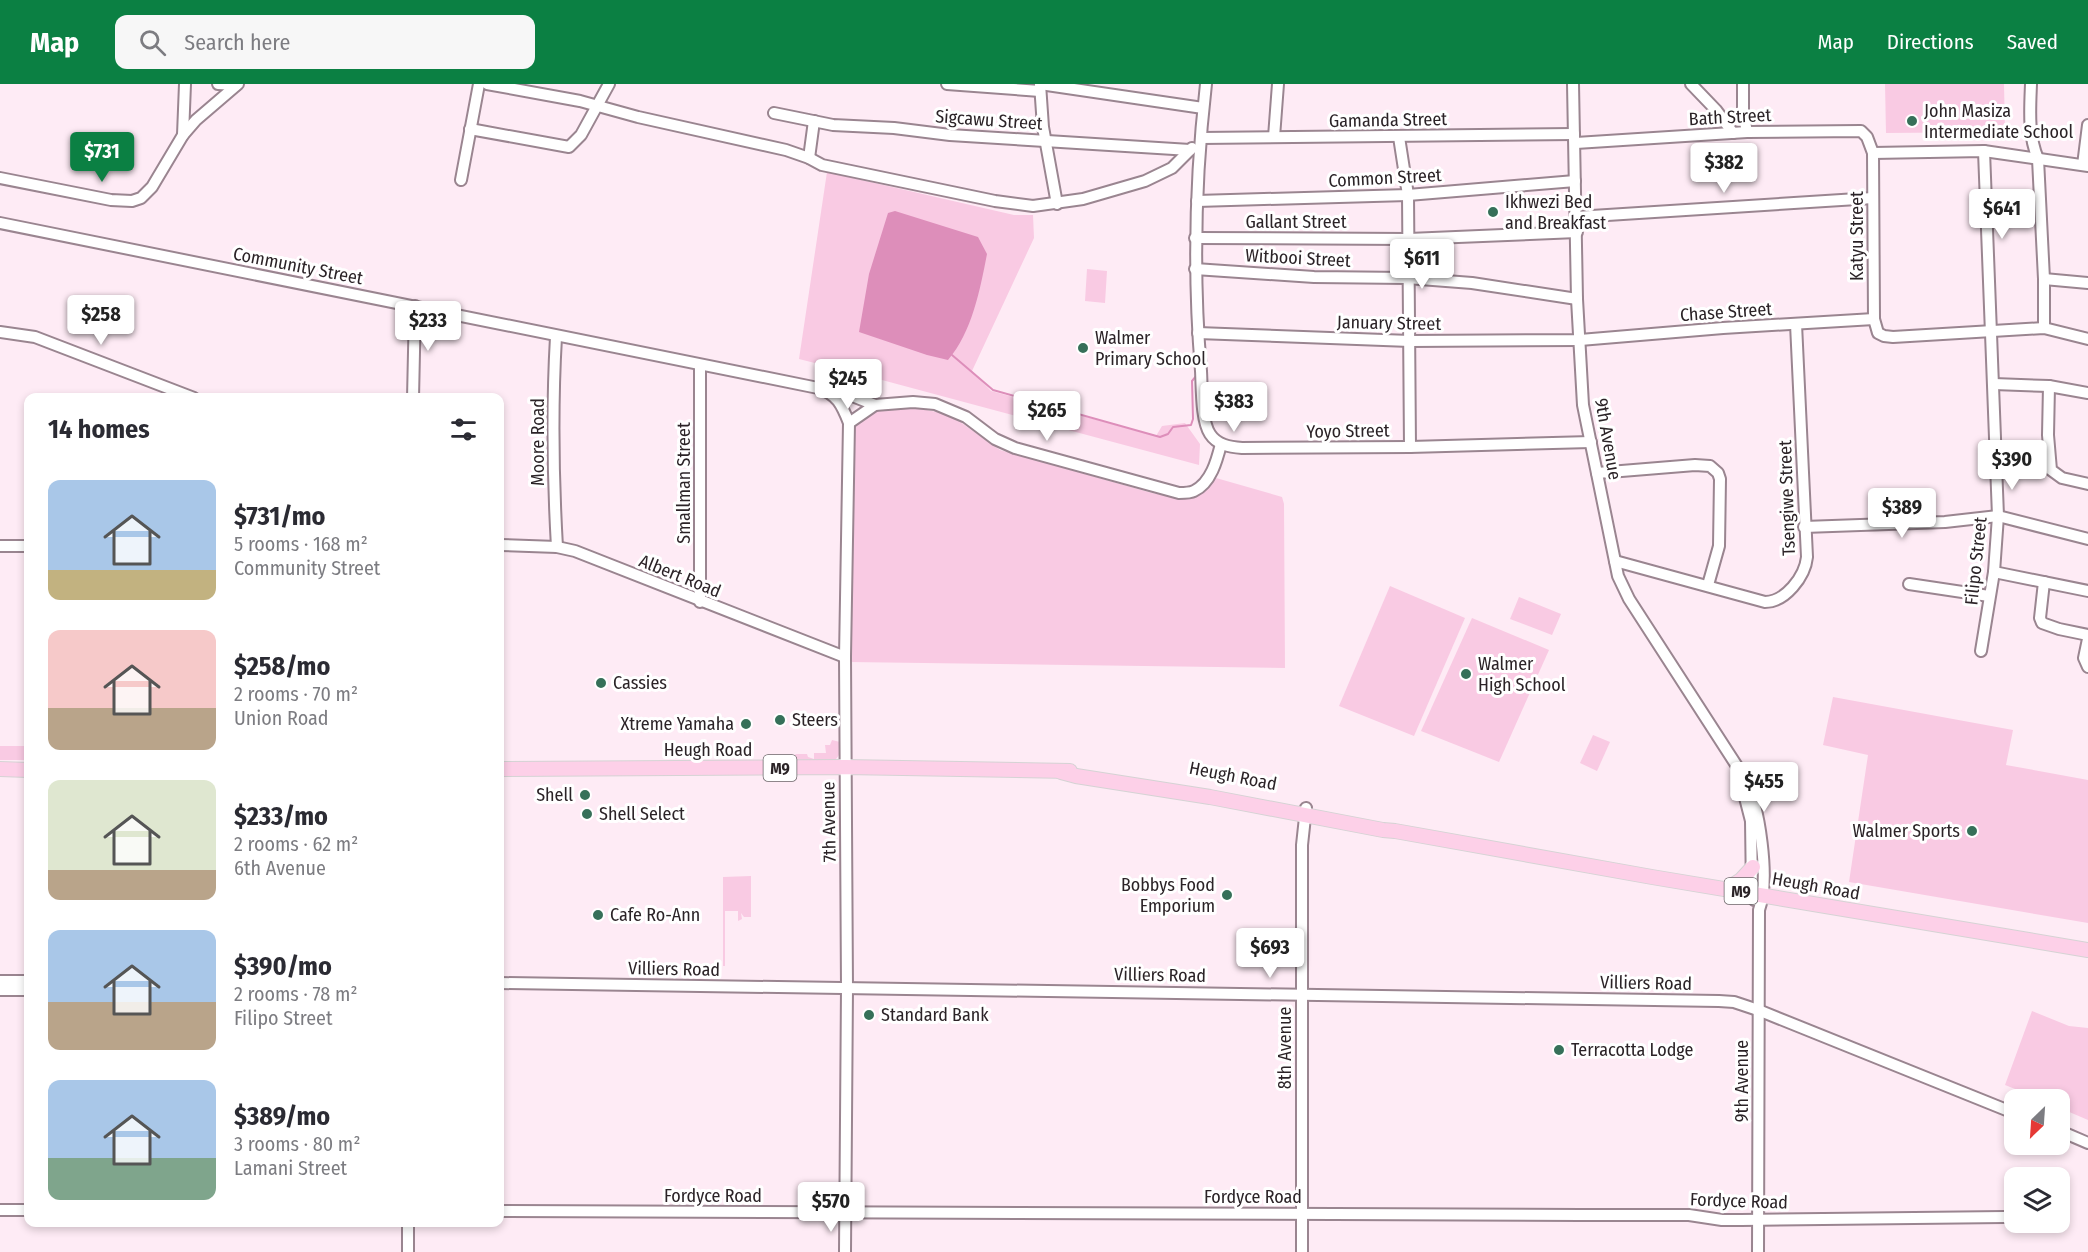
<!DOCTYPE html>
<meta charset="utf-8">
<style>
body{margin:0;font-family:"Fira Sans Condensed",sans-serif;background:#f7f7f7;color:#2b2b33;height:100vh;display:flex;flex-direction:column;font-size:22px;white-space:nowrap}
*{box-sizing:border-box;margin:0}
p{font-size:20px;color:#7c7c81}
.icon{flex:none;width:33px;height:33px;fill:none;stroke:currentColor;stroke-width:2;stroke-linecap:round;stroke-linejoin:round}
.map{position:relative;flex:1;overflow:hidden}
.details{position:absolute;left:24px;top:309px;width:480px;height:834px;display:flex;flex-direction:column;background:#fff;border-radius:12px;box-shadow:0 3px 9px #0003}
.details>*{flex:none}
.needle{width:39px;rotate:205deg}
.tools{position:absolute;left:2004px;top:1005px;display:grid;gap:12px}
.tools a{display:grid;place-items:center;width:66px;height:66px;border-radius:12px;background:#fff;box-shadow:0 3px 9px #0003;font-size:30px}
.price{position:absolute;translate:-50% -51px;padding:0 14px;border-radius:6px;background:#fff;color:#222;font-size:20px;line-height:39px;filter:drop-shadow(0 2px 3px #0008)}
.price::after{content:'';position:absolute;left:50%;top:36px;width:18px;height:14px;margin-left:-9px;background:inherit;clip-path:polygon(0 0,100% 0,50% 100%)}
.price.active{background:#0b8043;color:#fff}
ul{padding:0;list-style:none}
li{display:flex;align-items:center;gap:18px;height:150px;padding:0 24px}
li span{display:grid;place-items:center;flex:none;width:168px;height:120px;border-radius:12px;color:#555}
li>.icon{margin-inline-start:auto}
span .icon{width:72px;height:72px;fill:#fffc;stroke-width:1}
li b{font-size:26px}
h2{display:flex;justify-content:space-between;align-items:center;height:72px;padding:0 24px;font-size:26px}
header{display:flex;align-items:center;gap:36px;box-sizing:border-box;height:84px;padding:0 30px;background:#0b8043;color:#fff}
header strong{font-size:28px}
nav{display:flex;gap:33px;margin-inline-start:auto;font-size:21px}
.search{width:420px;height:54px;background:#f7f7f7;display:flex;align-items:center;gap:15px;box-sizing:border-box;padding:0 21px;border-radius:12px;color:#7c7c81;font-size:22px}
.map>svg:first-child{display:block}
</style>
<header>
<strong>Map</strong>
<div class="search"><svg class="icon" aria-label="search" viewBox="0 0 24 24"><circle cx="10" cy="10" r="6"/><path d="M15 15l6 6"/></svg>Search here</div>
<nav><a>Map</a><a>Directions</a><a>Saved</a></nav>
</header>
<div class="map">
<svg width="2088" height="1168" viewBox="0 0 2088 1168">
<rect width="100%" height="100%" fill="#feebf5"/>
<!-- green -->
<g fill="#f9cae3">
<polygon points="1885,0 2004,0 2005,48 1886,49"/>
<polygon points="827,88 1014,131 1033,131 1034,154 972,287 991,307 1156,352 1162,342 1185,339 1200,360 1199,381 882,296 799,275"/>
<polygon points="1087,185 1107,187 1105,219 1085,217"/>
<path d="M887,324h29l21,4 19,7 44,31 152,43 33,6 16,-7 15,-14 66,19 2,7 1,164 -436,-6 4,-228c7,-20 14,-21 34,-26z"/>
<polygon points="1390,502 1465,534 1414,652 1339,622"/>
<polygon points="1519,513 1561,530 1552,551 1510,535"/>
<polygon points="1472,534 1549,566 1499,678 1421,647"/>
<polygon points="1833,613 2013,646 2006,681 2088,696 2088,839 1849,798 1868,671 1823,661"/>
<polygon points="1593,651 1610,658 1597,687 1580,679"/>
<polygon points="832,656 840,658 839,671 833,679 798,676 792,680 789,677 796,670 807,670 808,673 814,675 814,669 826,669 825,661 830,661"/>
<rect x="0" y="662" width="28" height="14"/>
<polygon points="751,792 751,833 744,833 741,829 742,835 738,837 738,827 725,827 725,882 723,882 723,793"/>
<polygon points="2032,927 2069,942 2088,944 2088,1036 2060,1024 2060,1016 2040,1015 2005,1001"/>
</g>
<!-- water -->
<path fill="#dd8eba" d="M895,127l83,26 9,17c-7,36 -15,78 -39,106l-21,-5 -68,-23 10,-58 19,-61z"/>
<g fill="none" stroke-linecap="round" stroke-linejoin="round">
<!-- stream -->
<polyline stroke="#dd8eba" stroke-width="2" points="952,271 993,306 1160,353 1168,350 1173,343 1191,341 1193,335 1192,297 1197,291"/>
<!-- minor casing -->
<g stroke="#9a8590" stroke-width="14">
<g id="minor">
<polyline points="218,0 236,1"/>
<polyline points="487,0 580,17 638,33 786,66 809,74 822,81 995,117 1033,122 1083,115 1145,97 1172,84 1190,66"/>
<polyline points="947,0 1040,7"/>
<polyline points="1040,0 1203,24"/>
<polyline points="1040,0 1043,43 1057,120"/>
<path d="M1206,0c-11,96 -13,191 -5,287 1,17 0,49 9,63 7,11 20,13 32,14l168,-1 181,-5"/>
<path d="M1573,0l4,215 6,106 35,171 11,23 115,178c16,28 26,103 15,133l-1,342"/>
<polyline points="1691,0 1716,26 1733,49"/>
<polyline points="1743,0 1743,28 1747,48"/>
<path d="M2031,0c-1,26 -3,51 7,75l6,120v49"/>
<polyline points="774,29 833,41 894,44 950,51 1190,66 1192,64"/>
<polyline points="470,45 569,63 581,51 609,0"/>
<polyline points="183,51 185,0"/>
<polyline points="1274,53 1278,0"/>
<polyline points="1399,53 1408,111 1410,363"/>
<polyline points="1201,54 1574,50"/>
<polyline points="1576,59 1747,48 1861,47 1867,53 1873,69 1874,235 1878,249 1884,252 1893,253 2044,244 2088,255"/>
<polyline points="1873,69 1984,67 2088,82"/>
<polyline points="809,74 814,37"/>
<polyline points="2083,81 2088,41"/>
<polyline points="0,94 111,116 132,117 141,114 152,103 183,51 196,36 238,0"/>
<polyline points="461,96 479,0"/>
<polyline points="1197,117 1408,111 1575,97"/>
<polyline points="1576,133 1873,114"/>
<path d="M0,139l818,165c19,6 24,17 31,35l-4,234 2,331 -2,264"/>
<polyline points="1195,154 1409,155 1577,148"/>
<polyline points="1195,185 1314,193 1407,194 1472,199 1577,215"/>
<polyline points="2044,195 2088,199"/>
<polyline points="0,248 35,253 194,314"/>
<polyline points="1198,249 1410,257 1580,256 1723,244 1874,235"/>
<path d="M556,253c-4,69 -3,140 1,210"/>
<polyline points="1994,300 2049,302 2088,309"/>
<polyline points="2049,302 2048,351 2051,386 2062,394 2088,400"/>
<polyline points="830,308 845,309 875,321"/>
<polyline points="413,314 415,222"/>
<path d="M849,339l26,-18 38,-3 22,2 31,13 29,22 20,9 164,45c5,0 11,0 15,-2 17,-8 23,-31 27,-47"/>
<polyline points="1597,389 1695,381 1710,382 1718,389 1720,395 1719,462 1708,501"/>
<polyline points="1804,443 1945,438 1998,432 2088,455"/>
<polyline points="500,461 557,463 575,467 845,573"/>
<polyline points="0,462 28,462"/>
<path d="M1615,477l150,41c20,0 40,-25 42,-45l-11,-233"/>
<polyline points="1994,488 2088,507"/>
<polyline points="2044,498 2040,534 2042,539 2059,545 2088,551"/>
<polyline points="1909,500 1989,512"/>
<polyline points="700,518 700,281"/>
<polyline points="2088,555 2084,574 2088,583"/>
<polyline points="1981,567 1994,488 1998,432 1984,67"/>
<polyline points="1741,698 1751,737 1752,809 1754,816"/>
<polyline points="0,897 28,897"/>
<polyline points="500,899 1719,917 1734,918 1758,926 2014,1029"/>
<polyline points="0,906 28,906"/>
<polyline points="2060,1047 2088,1059"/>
<polyline points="0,1126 28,1126"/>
<polyline points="500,1127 1581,1131 1689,1131 1722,1136 1741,1136 2005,1133"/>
<polyline points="408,1138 408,1168"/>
<polyline points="1302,1168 1302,761 1306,724"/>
</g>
</g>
<!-- major casing -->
<g stroke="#d5d3d4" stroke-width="16">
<g id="major">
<polyline points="0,685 28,686"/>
<polyline points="500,685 845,683 1070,687"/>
<polyline points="1061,688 1076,692 1210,713 1383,746 1395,747 1652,793 2088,866"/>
<polyline points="1727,805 1741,796 1753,783"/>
</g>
</g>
<!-- minor -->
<use href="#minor" stroke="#fff" stroke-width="10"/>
<!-- major -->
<use href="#major" stroke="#fdd0e8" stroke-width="14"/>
</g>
<!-- markers -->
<g fill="#367059" stroke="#fff" stroke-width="2">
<circle cx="1912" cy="37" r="6"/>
<circle cx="1493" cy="128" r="6"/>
<circle cx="1083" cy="264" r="6"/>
<circle cx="1466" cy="590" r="6"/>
<circle cx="601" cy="599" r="6"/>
<circle cx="780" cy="636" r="6"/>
<circle cx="746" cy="640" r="6"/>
<circle cx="585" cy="711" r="6"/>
<circle cx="587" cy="730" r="6"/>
<circle cx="1972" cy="747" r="6"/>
<circle cx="1227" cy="811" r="6"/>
<circle cx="598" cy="831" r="6"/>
<circle cx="869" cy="931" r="6"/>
<circle cx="1559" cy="966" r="6"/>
</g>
<g text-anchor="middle" stroke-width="6" stroke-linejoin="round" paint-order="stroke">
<!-- shield labels -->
<g fill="#fff" stroke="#6b6568" stroke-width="1.5">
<rect x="763.5" y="671" width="33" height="26" rx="4.5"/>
<rect x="1724.5" y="794" width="33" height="26" rx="4.5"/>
</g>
<g font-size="16" font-weight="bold" fill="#2b2327">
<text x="780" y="690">M9</text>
<text x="1741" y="813">M9</text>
</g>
<!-- poi labels -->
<g font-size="18" fill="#2b2327" stroke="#fff" text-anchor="start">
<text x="1924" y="33">John Masiza<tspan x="1924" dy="21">Intermediate School</tspan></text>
<text x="1505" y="124">Ikhwezi Bed<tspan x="1505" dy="21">and Breakfast</tspan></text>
<text x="1095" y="260">Walmer<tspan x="1095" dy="21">Primary School</tspan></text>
<text x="1478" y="586">Walmer<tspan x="1478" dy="21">High School</tspan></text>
<text x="613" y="605">Cassies</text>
<text x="792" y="642">Steers</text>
<text x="734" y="646" text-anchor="end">Xtreme Yamaha</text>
<text x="573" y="717" text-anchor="end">Shell</text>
<text x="599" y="736">Shell Select</text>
<text x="1960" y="753" text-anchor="end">Walmer Sports</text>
<text x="1215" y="807" text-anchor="end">Bobbys Food<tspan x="1215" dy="21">Emporium</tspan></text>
<text x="610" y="837">Cafe Ro-Ann</text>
<text x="881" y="937">Standard Bank</text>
<text x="1571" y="972">Terracotta Lodge</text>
</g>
<!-- street labels -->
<g font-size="18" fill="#2b2327" stroke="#fff">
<text transform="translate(1730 33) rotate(-3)" y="6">Bath Street</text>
<text transform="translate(989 36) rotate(4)" y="6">Sigcawu Street</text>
<text transform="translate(1388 36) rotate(-1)" y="6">Gamanda Street</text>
<text transform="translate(1385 94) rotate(-3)" y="6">Common Street</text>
<text x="1296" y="144">Gallant Street</text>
<text transform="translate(1857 152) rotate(-90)" y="6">Katyu Street</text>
<text transform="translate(1298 174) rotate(3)" y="6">Witbooi Street</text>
<text transform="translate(298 182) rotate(11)" y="6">Community Street</text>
<text transform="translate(1726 228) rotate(-4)" y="6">Chase Street</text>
<text transform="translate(1389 239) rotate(1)" y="6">January Street</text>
<text transform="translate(1348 347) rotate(-1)" y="6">Yoyo Street</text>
<text transform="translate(1608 355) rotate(80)" y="6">9th Avenue</text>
<text transform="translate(538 358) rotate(-90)" y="6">Moore Road</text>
<text transform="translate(684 399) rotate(-90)" y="6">Smallman Street</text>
<text transform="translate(1787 414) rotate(-92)" y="6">Tsengiwe Street</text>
<text transform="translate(1976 477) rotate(-84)" y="6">Filipo Street</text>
<text transform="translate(680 492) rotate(22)" y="6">Albert Road</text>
<text x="708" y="672">Heugh Road</text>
<text transform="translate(1233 692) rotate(11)" y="6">Heugh Road</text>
<text transform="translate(829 738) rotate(-91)" y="6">7th Avenue</text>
<text transform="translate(1816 802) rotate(10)" y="6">Heugh Road</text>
<text transform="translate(674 885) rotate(1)" y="6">Villiers Road</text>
<text transform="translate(1160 891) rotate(1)" y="6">Villiers Road</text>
<text transform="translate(1646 899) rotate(1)" y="6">Villiers Road</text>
<text transform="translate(1285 964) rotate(-90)" y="6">8th Avenue</text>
<text transform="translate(1742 997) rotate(-90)" y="6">9th Avenue</text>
<text x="713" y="1118">Fordyce Road</text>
<text x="1253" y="1119">Fordyce Road</text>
<text transform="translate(1739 1117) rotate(2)" y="6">Fordyce Road</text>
</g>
</g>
</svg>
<div class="tools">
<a><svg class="needle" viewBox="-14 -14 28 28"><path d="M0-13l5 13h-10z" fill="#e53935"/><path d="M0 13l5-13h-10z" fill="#7c7c81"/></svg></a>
<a><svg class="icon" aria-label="layers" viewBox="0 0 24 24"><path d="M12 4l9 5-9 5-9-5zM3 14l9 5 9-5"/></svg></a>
</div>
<b class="price active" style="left:102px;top:99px">$731</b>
<b class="price" style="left:1724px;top:110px">$382</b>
<b class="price" style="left:2002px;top:156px">$641</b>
<b class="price" style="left:1422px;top:206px">$611</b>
<b class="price" style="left:101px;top:262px">$258</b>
<b class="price" style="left:428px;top:268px">$233</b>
<b class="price" style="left:848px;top:326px">$245</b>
<b class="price" style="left:1234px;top:349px">$383</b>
<b class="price" style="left:1047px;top:358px">$265</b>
<b class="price" style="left:2012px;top:407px">$390</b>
<b class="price" style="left:1902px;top:455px">$389</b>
<b class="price" style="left:1764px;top:729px">$455</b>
<b class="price" style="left:1270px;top:895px">$693</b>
<b class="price" style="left:831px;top:1149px">$570</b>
<section class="details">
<h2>14 homes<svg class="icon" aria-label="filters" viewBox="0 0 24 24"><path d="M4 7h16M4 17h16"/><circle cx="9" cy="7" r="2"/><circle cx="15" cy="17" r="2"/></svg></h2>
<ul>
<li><span style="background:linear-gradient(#a9c7e8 75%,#c2b280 0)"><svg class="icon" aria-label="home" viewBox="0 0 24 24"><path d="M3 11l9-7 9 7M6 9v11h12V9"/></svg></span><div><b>$731/mo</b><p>5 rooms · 168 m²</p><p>Community Street</p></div></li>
<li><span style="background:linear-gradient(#f6c9c9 65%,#b9a48a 0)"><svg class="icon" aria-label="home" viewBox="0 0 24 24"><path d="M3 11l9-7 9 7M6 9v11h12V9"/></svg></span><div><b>$258/mo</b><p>2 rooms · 70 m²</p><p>Union Road</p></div></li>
<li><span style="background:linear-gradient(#dfe7d0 75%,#b9a48a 0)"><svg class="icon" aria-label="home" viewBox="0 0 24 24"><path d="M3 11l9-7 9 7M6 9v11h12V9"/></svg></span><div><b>$233/mo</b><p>2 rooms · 62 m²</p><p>6th Avenue</p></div></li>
<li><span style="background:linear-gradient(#a9c7e8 60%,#b9a48a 0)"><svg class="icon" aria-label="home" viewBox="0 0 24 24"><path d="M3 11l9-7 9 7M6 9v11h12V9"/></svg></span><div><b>$390/mo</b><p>2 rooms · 78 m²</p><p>Filipo Street</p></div></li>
<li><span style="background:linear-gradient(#a9c7e8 65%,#7fa58c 0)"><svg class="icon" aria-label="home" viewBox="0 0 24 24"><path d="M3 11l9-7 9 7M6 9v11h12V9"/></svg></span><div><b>$389/mo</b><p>3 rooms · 80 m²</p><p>Lamani Street</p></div></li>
</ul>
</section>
</div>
